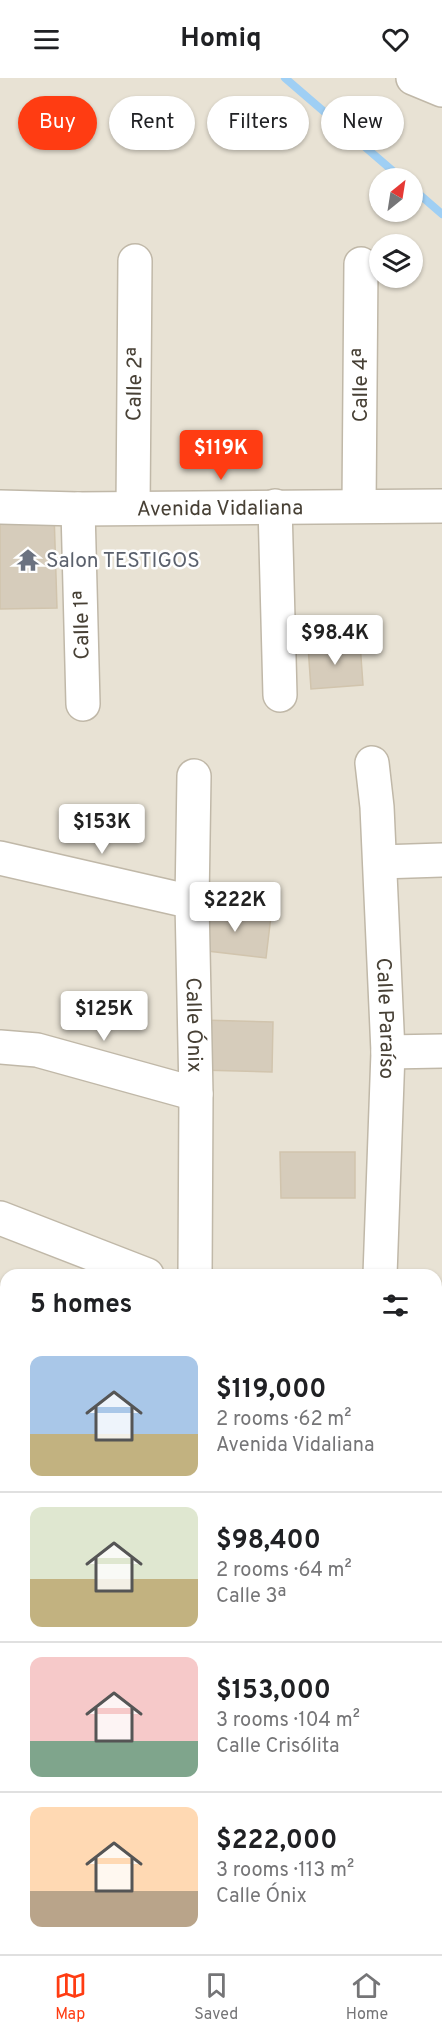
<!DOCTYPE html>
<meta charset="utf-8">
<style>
body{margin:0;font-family:Overpass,sans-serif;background:#f2f2f2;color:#202124;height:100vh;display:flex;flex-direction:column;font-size:22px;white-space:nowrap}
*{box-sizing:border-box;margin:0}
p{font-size:20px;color:#757577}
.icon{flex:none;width:33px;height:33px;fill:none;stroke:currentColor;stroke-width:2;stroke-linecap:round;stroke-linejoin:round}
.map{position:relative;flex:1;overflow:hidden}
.side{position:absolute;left:0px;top:1191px;width:442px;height:686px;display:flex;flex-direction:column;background:#fff;border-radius:18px 18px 0 0;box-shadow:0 2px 4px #0004}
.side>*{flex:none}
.guide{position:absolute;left:18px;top:18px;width:406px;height:54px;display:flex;gap:12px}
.needle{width:39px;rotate:30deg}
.controls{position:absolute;left:369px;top:90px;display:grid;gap:12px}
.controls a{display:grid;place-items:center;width:54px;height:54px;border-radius:50%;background:#fff;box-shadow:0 2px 4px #0004;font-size:30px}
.price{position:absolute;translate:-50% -51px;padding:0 14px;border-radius:6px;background:#fff;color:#222;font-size:20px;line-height:39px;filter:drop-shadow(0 2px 3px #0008)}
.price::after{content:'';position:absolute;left:50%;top:36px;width:18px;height:14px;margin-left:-9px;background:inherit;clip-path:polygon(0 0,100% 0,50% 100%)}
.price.active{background:#ff3c12;color:#fff}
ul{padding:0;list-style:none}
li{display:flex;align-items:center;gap:18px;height:150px;padding:0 30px}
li+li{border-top:2px solid #e0e0e0}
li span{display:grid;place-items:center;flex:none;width:168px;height:120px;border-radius:12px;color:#555}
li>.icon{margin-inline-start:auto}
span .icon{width:72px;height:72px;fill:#fffc;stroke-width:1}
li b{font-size:26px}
h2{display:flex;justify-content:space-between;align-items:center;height:72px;padding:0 30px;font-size:26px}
.tag{padding:0 21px;border-radius:27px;background:#fff;box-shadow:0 2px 4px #0004;font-size:21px;line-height:54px}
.tag.active{background:#ff3c12;color:#fff}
header{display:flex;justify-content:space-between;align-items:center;height:78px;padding:0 30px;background:#fff;font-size:27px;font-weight:700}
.tab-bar{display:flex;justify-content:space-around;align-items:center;height:84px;border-top:2px solid #e0e0e0;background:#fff;font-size:16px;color:#757577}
.tab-bar a{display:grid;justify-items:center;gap:3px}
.tab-bar .active{color:#ff3c12}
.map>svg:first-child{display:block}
</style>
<header><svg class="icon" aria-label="menu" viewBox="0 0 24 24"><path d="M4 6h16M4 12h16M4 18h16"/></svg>Homiq<svg class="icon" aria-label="heart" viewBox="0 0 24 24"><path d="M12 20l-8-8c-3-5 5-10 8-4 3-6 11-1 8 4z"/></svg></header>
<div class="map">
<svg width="442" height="1876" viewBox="0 0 442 1876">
<rect width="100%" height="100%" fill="#f4f0e6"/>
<!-- residential -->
<path fill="#e8e2d4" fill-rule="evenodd" d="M0,0h442v1876h-442zM380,100h32v34h-32zM380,166h32v34h-32zM6,1197h430v673h-430z"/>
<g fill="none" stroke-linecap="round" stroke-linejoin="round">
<!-- stream -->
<g stroke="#9fcff4" stroke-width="8">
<polyline points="285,0 401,100"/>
<polyline points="412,110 442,136"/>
</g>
</g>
<!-- building -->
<g fill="#d6ccbb" stroke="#d1c4ad" stroke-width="1.5">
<polygon points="54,434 57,530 0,531 0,435"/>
<polygon points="360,565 363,607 311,611 308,568"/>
<polygon points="204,830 271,838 266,880 199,872"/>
<polygon points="201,942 273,944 272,994 200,992"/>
<polygon points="280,1074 355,1074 355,1120 281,1120"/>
<rect x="436" y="1358" width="6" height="69"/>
<polygon points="436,1434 442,1434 440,1498 436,1497"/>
<polygon points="242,1870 273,1870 271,1876 239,1876"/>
<polygon points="315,1870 387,1870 386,1876 314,1876"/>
</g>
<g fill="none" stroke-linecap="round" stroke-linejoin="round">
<!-- minor casing -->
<g stroke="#c0b8a8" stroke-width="36">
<g id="minor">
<polyline points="413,0 442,12"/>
<polyline points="275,428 280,617"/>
<polyline points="359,428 361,186"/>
<path id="s1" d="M0,429l78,2 364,-3"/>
<polyline points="133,430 135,183"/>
<polyline points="78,431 83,626"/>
<path id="s2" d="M372,685l5,44 11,245 -8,223"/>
<path id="s3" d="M194,698l-2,126 4,192 -1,181"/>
<polyline points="0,780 192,824"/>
<polyline points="380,784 442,782"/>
<polyline points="0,969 37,972 196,1016"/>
<polyline points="388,974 442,973"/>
<polyline points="0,1140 147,1197"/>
<polyline points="0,1327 6,1330"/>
<polyline points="436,1351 442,1351"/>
<polyline points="436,1612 442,1613"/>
<polyline points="436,1810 442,1812"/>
<polyline points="306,1876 308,1870"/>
</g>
</g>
<!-- major casing -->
<g stroke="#eac45e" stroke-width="36">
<g id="major">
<polyline points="0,1841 6,1844"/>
<polyline points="80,1870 97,1876"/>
</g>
</g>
<!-- minor -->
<use href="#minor" stroke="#fff" stroke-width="33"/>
<!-- major -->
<use href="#major" stroke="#ffe494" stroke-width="33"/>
</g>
<!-- icons -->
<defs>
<g id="temple-bare" transform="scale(1.8)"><path d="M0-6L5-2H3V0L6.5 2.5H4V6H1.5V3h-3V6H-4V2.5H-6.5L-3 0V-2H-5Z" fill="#6b7280" stroke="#fff" stroke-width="2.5" paint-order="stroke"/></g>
</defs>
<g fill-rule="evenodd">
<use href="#temple-bare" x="28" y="482"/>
</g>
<g text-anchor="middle" stroke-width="5" stroke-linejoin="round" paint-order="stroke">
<!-- street labels -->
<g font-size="21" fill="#474035" stroke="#fff">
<text transform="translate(134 306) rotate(-89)" y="7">Calle 2ª</text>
<text transform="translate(360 307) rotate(-90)" y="7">Calle 4ª</text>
<text dy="7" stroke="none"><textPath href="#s1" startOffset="220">Avenida Vidaliana</textPath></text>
<text transform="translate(81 547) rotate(-91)" y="7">Calle 1ª</text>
<text dy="7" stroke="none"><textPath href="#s2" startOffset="256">Calle Paraíso</textPath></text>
<text dy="7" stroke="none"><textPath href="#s3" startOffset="249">Calle Ónix</textPath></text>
</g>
<!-- worship labels -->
<g font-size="21" fill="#5b616d" stroke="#fff" text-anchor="start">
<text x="46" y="489">Salon TESTIGOS</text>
</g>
</g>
</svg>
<div class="controls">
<a><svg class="needle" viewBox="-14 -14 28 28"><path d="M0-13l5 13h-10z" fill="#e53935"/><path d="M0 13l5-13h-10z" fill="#757577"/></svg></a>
<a><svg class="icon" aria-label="layers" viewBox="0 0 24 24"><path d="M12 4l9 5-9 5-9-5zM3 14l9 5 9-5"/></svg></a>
</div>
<b class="price active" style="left:221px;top:403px">$119K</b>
<b class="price" style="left:335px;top:588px">$98.4K</b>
<b class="price" style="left:102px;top:777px">$153K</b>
<b class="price" style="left:235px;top:855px">$222K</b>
<b class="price" style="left:104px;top:964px">$125K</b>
<div class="guide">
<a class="tag active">Buy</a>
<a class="tag">Rent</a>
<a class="tag">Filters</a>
<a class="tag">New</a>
</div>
<section class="side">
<h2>5 homes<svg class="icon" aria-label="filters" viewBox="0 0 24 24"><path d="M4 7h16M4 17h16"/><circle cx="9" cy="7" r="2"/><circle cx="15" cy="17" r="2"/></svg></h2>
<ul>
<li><span style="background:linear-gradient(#a9c7e8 65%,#c2b280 0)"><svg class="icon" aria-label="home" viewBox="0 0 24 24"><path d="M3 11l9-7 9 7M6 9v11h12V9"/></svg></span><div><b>$119,000</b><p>2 rooms · 62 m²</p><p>Avenida Vidaliana</p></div></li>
<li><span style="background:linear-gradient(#dfe7d0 60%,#c2b280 0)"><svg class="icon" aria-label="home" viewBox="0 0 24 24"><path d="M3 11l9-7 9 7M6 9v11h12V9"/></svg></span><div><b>$98,400</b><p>2 rooms · 64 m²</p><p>Calle 3ª</p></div></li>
<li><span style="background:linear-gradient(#f6c9c9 70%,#7fa58c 0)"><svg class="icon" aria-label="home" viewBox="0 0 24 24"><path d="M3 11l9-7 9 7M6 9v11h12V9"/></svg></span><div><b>$153,000</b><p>3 rooms · 104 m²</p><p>Calle Crisólita</p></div></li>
<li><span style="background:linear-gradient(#ffd9b3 70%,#b9a48a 0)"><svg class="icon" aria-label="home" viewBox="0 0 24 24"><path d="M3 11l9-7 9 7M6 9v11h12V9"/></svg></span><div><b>$222,000</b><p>3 rooms · 113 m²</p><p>Calle Ónix</p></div></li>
</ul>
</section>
</div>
<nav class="tab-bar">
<a class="active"><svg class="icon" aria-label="map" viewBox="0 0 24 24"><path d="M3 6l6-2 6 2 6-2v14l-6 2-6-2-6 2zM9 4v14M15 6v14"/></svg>Map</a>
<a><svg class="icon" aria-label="saved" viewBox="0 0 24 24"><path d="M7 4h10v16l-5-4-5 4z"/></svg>Saved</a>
<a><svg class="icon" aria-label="home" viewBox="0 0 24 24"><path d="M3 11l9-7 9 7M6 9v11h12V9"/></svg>Home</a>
</nav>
